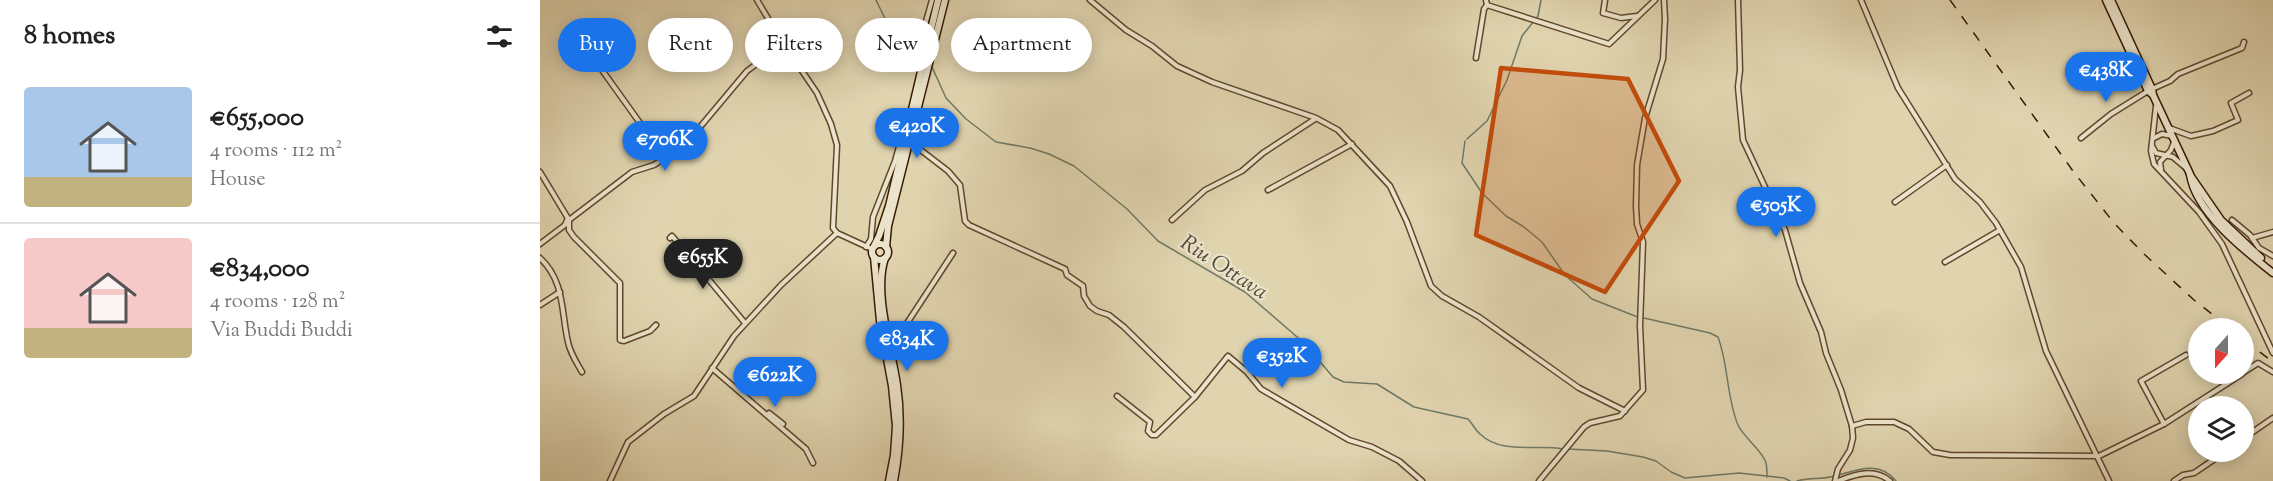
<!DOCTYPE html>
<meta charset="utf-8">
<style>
body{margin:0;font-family:"Sorts Mill Goudy",serif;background:#f6f6f6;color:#222;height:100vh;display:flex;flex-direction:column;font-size:22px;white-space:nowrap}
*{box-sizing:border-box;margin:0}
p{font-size:20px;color:#767676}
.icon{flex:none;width:33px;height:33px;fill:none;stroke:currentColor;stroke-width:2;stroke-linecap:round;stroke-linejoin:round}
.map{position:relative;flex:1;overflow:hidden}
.sheet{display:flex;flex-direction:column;background:#fff;width:540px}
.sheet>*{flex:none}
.banner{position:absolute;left:18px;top:18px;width:570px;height:54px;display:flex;gap:12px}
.needle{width:39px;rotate:201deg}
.controls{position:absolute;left:1648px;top:318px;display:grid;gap:12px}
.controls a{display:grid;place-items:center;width:66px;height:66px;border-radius:50%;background:#fff;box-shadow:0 3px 15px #0003;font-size:30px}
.price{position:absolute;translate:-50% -51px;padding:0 14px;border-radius:21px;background:#1a73e8;color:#fff;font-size:20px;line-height:39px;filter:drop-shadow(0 2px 3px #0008)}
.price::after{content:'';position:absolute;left:50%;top:36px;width:18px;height:14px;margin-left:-9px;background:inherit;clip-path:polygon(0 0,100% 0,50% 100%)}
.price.current{background:#222;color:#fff}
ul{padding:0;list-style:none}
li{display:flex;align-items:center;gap:18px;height:150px;padding:0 24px}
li+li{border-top:2px solid #e0e0e0}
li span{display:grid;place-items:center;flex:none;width:168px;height:120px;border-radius:6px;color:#555}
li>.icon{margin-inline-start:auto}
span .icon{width:72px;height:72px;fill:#fffc;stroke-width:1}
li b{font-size:26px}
h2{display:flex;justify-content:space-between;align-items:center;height:72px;padding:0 24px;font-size:26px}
.pill{padding:0 21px;border-radius:27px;background:#fff;box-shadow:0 3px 15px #0003;font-size:21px;line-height:54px}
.pill.current{background:#1a73e8;color:#fff}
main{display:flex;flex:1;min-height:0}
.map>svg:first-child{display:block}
</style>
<main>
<section class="sheet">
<h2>8 homes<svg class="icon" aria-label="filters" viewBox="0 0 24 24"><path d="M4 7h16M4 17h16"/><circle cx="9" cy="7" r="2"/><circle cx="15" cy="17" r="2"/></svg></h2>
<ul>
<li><span style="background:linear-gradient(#a9c7e8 75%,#c2b280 0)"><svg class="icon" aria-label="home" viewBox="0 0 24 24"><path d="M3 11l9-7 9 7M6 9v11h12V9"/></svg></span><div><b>€655,000</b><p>4 rooms · 112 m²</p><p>House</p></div></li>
<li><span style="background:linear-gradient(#f6c9c9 75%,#c2b280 0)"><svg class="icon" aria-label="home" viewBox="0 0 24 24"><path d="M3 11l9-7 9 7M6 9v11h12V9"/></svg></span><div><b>€834,000</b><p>4 rooms · 128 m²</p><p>Via Buddi Buddi</p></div></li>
</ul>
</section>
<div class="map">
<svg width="1733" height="481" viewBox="0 0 1733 481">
<rect width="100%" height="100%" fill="#e0d4af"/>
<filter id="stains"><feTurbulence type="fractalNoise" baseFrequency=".00333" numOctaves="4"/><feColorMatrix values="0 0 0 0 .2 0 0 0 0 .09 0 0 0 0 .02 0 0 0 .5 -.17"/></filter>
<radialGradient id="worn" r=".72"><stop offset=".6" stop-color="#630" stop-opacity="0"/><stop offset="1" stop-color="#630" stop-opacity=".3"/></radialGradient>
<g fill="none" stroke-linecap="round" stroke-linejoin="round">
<!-- stream -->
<g stroke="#6e7966" stroke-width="1.5">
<path d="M336,0c9,18 24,55 44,60"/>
<path d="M392,67l14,31 20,21 30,23 34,6 19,6 25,12 53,43 31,32 87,51 59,51 29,34 11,5 33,2 37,23 54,12c5,5 7,11 12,15 22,21 56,10 83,15"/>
<polyline points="927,139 947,121 967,80 982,36 998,16 1001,0"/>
<path d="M925,141l-3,22 20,30 24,23 18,11 18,15 23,33 27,24 43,17 75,17 8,4c11,29 8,59 20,88 6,13 25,26 28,38 1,4 1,10 1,14"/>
<polyline points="1028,449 1067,451 1103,457 1116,461 1131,472 1145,478 1199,473 1244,478 1250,481"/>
<path d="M1298,475c22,-6 42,-14 58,6"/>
<path d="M1257,481c13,-4 24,-1 37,-5"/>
</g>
<!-- minor casing -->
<g stroke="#60482c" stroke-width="7">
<g id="minor">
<polyline points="217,0 239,37 277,93 291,124 297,145 293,228 297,233 332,249"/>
<polyline points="550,0 586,30 612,46 637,66 672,82 776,118 798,130 850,186 867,222 891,286 902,296 939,317 1039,388 1085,411"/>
<polyline points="946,0 947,5 1069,44 1115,0"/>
<polyline points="1065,0 1063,13 1081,18 1097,16"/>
<polyline points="1198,0 1200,70 1198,87 1203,140 1245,230 1260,283 1281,332 1286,353 1301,390 1312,426 1313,438 1310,450 1298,469 1295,481"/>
<polyline points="1321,0 1358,88 1415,179 1440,202 1456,223 1481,267 1506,351 1569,481"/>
<polyline points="385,25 392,0"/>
<polyline points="83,29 58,59 57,63 125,158"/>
<polyline points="936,58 944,9 947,5"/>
<polyline points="1612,89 1630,81 1638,74 1702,48 1704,42"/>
<polyline points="1616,106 1611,151 1614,164 1659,212 1682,244 1733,353"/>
<polyline points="1629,128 1651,136 1673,131 1698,120 1691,103 1709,93"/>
<polyline points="1541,138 1571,114 1608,91"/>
<polyline points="1614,138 1622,134 1632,136"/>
<polyline points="369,141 408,171 420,185 425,221 429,225 525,269 527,275 543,286 544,296 550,306 557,311 569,315 584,327 655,397"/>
<polyline points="1612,146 1616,153 1633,157 1646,168"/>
<polyline points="1621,170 1620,162 1631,150 1634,142"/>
<polyline points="0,172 29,220 92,172 114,165 145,145 207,71 230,54 239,37"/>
<polyline points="728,190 812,144"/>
<polyline points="1355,202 1407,165"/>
<polyline points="29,220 29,230 34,237 80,283 80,340 84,341 110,331 116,325"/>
<polyline points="632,220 665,190 702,171 723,153 775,119"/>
<polyline points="1692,220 1710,235 1719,248 1733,256"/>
<polyline points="130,238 132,236 139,244 205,323"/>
<polyline points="1712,238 1733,232"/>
<polyline points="0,244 25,225 27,220"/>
<polyline points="326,247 331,239 333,217 355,161 363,132 367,127"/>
<path d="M0,258c25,23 21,54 28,84 2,11 9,21 14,30"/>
<polyline points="1405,262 1460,230"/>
<polyline points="0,305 20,292"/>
<polyline points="349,345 356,340 413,253"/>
<polyline points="172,368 266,449 273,463"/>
<polyline points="1704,372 1718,363 1733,372"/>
<polyline points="577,396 610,422 608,431 612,435 616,435 655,397 688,356 707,372 721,389 809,440 832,447 859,461 882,481"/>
<polyline points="229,413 243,424"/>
<polyline points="1624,424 1601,381 1646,355"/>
<polyline points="1312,426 1326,422 1354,422 1369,429 1393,452 1410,455 1559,456 1624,424 1702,374"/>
<polyline points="1704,438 1733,418"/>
<polyline points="70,481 88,442 124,414 154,396 194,336 241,285 297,233"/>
<polyline points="999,481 1044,427 1050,423 1080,416 1103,390 1100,326 1103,242 1097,224 1096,206 1097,165 1105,118 1123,59 1125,19 1124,0"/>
<path d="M1298,481c18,-7 36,-13 52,0"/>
<polyline points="1634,481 1643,475 1654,473 1685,452"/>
</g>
</g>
<!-- secondary casing -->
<g stroke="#361a01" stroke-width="9">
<g id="secondary">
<path d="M1566,0l42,91 5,4 37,79c5,38 55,77 83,99"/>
<polyline points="1571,0 1612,89 1613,95"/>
<polyline points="1650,175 1681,220 1721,258"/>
<circle cx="340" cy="252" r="8"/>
<polyline points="334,246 339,236 349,206 398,0"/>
<polyline points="346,247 348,226 405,0"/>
<polyline points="334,257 340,321 352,386 356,426 354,455 349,481"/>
<path d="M345,258c-12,35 7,91 12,127 5,33 3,64 -3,96"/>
</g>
</g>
<!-- minor -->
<use href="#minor" stroke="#ebe3cb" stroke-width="4"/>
<!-- secondary -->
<use href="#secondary" stroke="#ebe3cb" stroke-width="6"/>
<!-- rail -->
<g stroke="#361a01" stroke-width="1.5" stroke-dasharray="10 10" stroke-linecap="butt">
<polyline points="1410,0 1533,171 1574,223 1604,254 1654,300 1690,328"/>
<polyline points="1704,340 1733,362"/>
</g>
</g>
<!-- marked area -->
<path fill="#c44c0a" fill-opacity="0.2" stroke="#c44c0a" stroke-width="4.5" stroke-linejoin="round" d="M961,68l127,11 51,102 -74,111 -129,-57z"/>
<g text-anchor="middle" stroke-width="4.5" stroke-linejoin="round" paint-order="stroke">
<!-- water labels -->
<g font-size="22" font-style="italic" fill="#524934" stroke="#ebe3cb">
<text transform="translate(685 266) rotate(33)" y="8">Riu Ottava</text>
</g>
</g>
<rect width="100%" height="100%" filter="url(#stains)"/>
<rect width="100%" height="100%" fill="url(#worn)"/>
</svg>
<div class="controls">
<a><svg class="needle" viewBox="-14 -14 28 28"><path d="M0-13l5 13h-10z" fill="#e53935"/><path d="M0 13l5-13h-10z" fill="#767676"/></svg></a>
<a><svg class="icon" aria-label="layers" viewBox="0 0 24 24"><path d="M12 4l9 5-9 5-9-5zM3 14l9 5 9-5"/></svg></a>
</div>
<b class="price" style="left:1566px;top:103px">€438K</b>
<b class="price" style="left:377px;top:159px">€420K</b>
<b class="price" style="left:125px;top:172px">€706K</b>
<b class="price" style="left:1236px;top:238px">€505K</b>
<b class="price current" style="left:163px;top:290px">€655K</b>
<b class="price" style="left:367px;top:372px">€834K</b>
<b class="price" style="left:742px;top:389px">€352K</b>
<b class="price" style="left:235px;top:408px">€622K</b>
<div class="banner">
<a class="pill current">Buy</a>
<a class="pill">Rent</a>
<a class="pill">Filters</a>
<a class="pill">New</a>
<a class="pill">Apartment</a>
</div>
</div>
</main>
